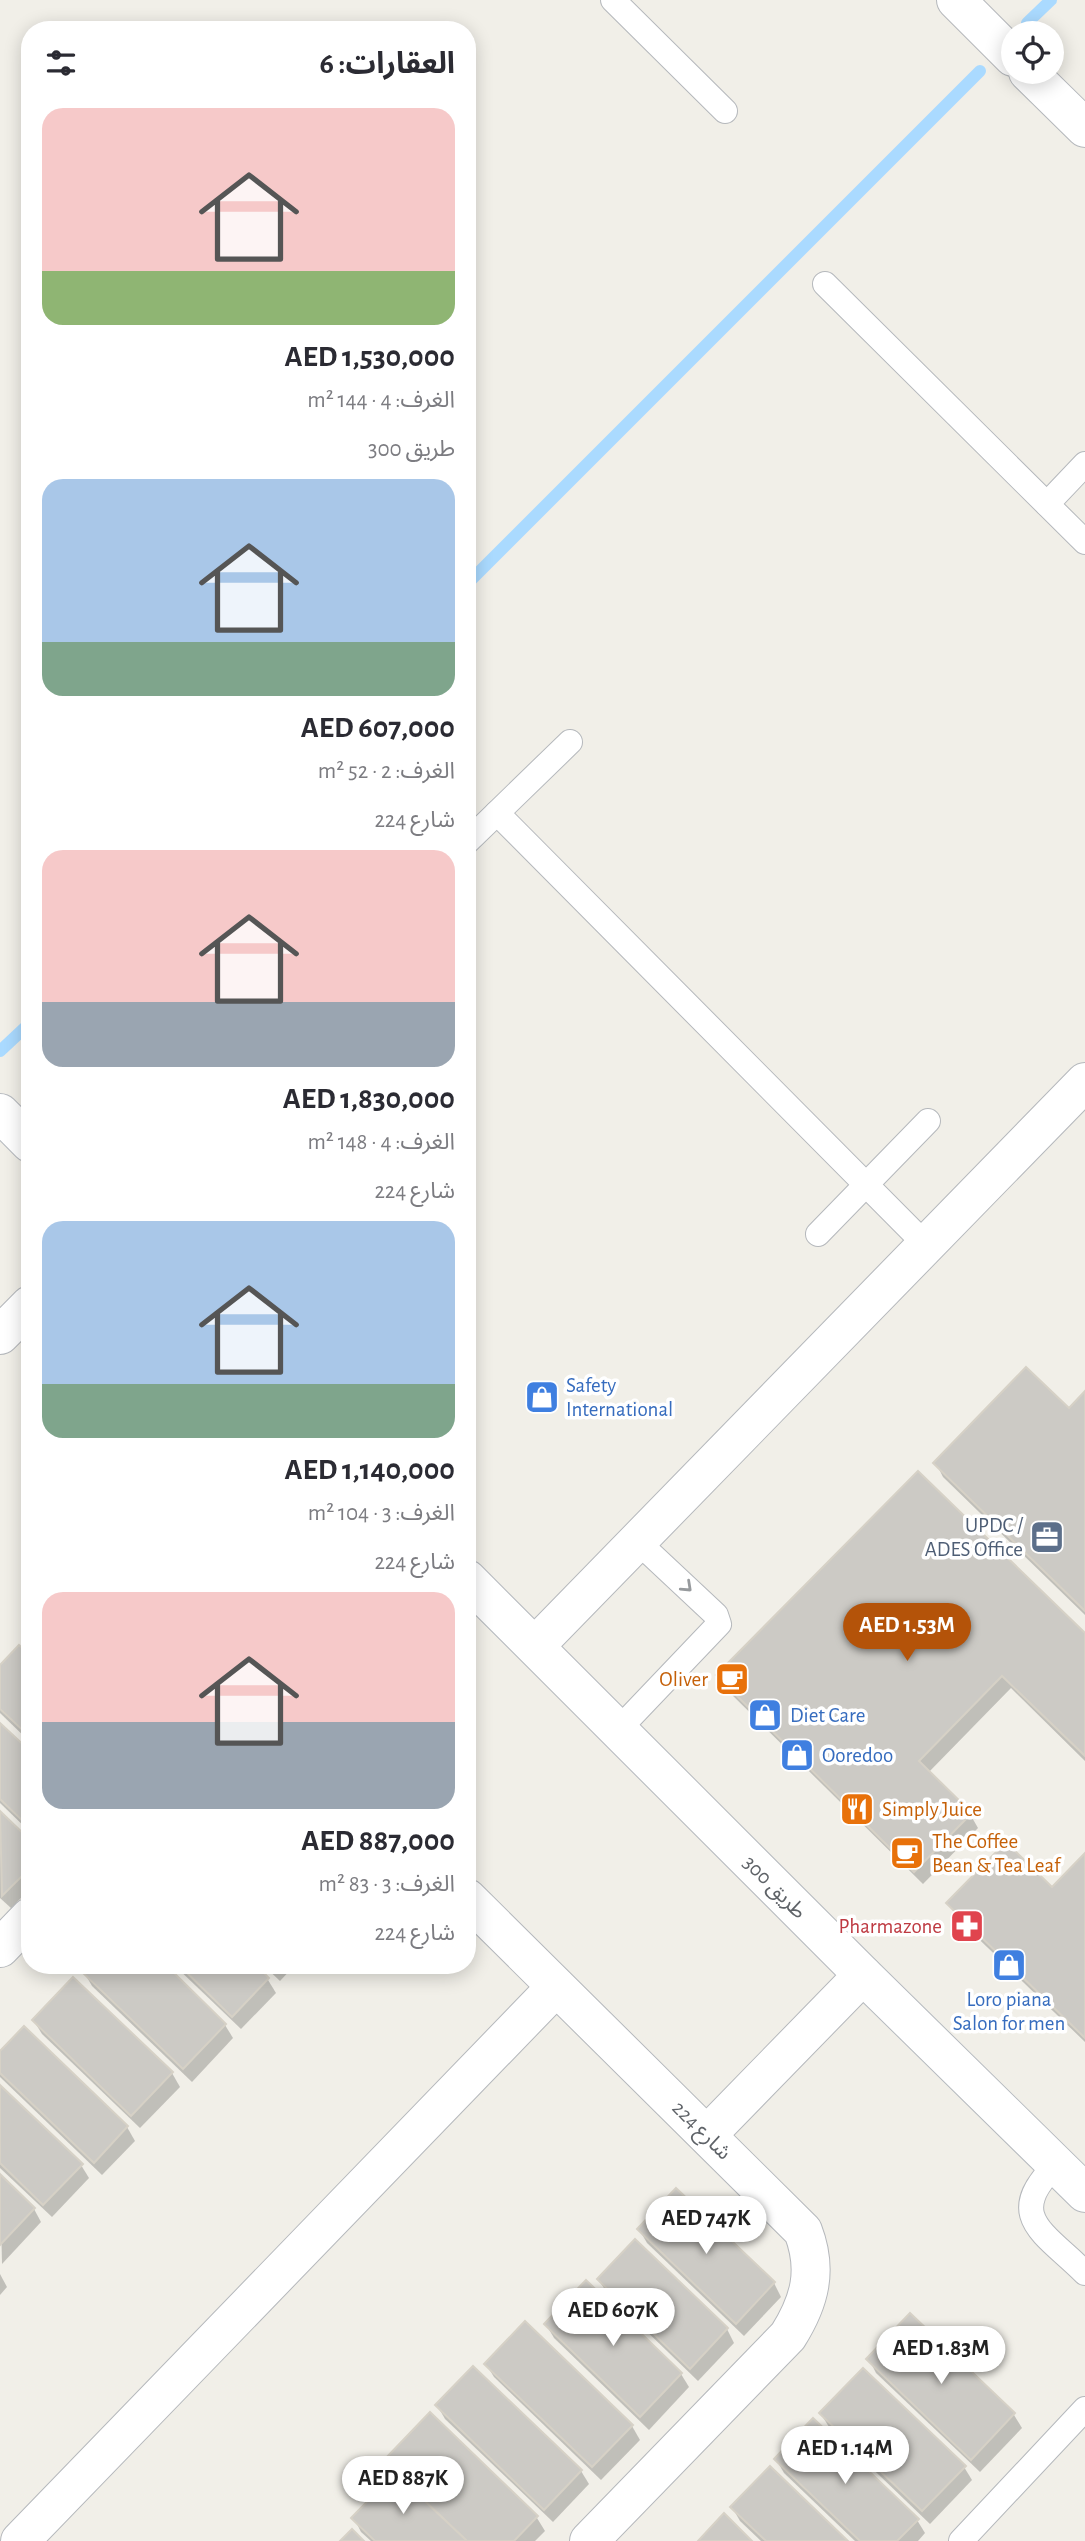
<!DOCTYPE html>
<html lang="ar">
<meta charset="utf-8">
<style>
body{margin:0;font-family:"Alegreya Sans","Noto Sans Arabic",sans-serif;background:#f7f7f7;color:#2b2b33;direction:rtl;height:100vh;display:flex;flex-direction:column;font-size:26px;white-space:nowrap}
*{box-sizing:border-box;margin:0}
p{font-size:23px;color:#7c7c81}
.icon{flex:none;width:38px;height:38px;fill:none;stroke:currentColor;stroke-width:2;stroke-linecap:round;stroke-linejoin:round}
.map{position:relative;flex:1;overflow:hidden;direction:ltr}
.panel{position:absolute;left:21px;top:21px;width:455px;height:1953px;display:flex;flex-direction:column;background:#fff;border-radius:28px;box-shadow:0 4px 18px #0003;direction:rtl}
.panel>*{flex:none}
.controls{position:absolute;left:1001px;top:21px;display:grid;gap:14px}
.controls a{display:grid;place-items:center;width:63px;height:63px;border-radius:50%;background:#fff;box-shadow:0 4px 18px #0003;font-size:35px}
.price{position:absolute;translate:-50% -60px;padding:0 16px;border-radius:24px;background:#fff;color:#222;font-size:23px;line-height:46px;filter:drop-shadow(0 2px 4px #0008)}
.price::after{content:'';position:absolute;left:50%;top:42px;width:21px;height:16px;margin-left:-10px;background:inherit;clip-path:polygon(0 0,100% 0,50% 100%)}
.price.on{background:#b45309;color:#fff}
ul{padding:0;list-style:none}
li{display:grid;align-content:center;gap:14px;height:371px;padding:0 21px}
li span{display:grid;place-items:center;height:217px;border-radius:21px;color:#555}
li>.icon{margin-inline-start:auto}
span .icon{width:126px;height:126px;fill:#fffc;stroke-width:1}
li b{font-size:30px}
h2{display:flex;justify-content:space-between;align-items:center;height:84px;padding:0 21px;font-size:30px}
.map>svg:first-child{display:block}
</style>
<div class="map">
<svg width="1085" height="2541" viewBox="0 0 1085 2541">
<rect width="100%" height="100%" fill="#f1efe8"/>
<!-- shadow -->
<g fill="#0003">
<polygon points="1085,1394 1085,1615 943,1477 936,1463 1069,1410"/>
<polygon points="1085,1636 1085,1761 1011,1688 928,1773 970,1814 978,1828 923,1884 726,1689 718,1675"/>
<polygon points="30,1657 30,1742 0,1713 0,1668"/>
<polygon points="0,1725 30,1754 30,1832 0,1803"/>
<polygon points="0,1813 30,1842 30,1889 11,1908 0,1898"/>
<polygon points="1085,1856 1085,2042 956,1917 949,1903 1052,1889"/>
<polygon points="174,1965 253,1965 268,1980 276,1993 241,2029"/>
<polygon points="263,1965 295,1965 280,1981"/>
<polygon points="84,1972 225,2025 233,2038 192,2082 92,1986"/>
<polygon points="73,1979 172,2073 180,2087 140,2128 42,2034 34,2021"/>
<polygon points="24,2029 127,2127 135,2141 102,2175 0,2077 0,2054"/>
<polygon points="0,2087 81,2165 89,2178 52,2217 0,2168"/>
<polygon points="0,2176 34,2209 41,2222 2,2264"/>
<polygon points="639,2229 774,2283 781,2297 744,2336 647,2243"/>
<polygon points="0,2274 7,2287 0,2295"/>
<polygon points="599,2280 727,2329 734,2343 698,2381 607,2293"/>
<polygon points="910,2316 1014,2415 1022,2428 980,2472 876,2373 869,2359"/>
<polygon points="525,2323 632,2426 640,2440 601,2480 494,2377 486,2364"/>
<polygon points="546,2324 681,2374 689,2387 649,2430 554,2338"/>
<polygon points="437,2405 581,2471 589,2484 553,2522 445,2419"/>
<polygon points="821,2414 964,2467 972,2480 930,2524 829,2427"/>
<polygon points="430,2415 537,2518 545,2531 535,2541 371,2541 361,2532 354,2518 394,2476 385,2461"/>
<polygon points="776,2459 917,2520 925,2533 918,2541 855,2541 784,2473"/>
<polygon points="732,2507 845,2541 761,2541 740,2521"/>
</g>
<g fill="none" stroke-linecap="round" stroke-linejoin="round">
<!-- stream -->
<g stroke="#aadaff" stroke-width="12">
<polyline points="1027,23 1051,0"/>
<polyline points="467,584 980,71"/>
<polyline points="0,1051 30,1023"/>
</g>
</g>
<!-- building -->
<g fill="#cccac5" stroke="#d6d1c6" stroke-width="2">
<polygon points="1026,1367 1069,1408 1085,1391 1085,1611 933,1463"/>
<polygon points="918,1471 1085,1633 1085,1756 1002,1676 919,1761 972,1813 914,1872 716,1675"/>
<polygon points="19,1645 30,1655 30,1737 0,1709 0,1665"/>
<polygon points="0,1723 30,1751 30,1828 0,1799"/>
<polygon points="0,1811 30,1840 30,1868 2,1896"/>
<polygon points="1006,1842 1052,1887 1085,1853 1085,2038 946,1903"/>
<polygon points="88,1965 166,1965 226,2024 183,2069 82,1972"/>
<polygon points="179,1965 256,1965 269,1978 232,2017"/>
<polygon points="73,1977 173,2072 131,2116 32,2020"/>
<polygon points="24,2026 128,2126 94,2163 0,2073 0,2051"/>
<polygon points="0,2085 83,2164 43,2205 0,2163"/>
<polygon points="0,2174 35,2208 0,2245"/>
<polygon points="676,2188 775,2282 736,2324 637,2229"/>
<polygon points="635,2239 728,2328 690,2369 597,2279"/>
<polygon points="586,2280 682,2373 640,2417 544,2324"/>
<polygon points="910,2313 1015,2413 971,2460 866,2359"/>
<polygon points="525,2321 633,2425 592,2467 484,2364"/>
<polygon points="473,2366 582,2470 544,2510 435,2405"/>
<polygon points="863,2368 966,2466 922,2511 819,2413"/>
<polygon points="430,2412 538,2516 514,2541 467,2541 383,2461"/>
<polygon points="813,2418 919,2519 897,2541 860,2541 774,2459"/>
<polygon points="770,2466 848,2541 766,2541 730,2507"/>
<polygon points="395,2473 467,2541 375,2541 351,2518"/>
<polygon points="724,2513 752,2541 698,2541"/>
<polygon points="352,2529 364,2541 340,2541"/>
</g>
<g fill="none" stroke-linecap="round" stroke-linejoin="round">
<!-- lane casing -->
<g stroke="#b5b8bc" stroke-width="26">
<g id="lane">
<polyline points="613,0 725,111"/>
<polyline points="825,284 1085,542"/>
<polyline points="1047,504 1085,464"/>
<polyline points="497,813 926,1245"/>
<polyline points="467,842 570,742"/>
<polyline points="818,1234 928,1121"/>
<polyline points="618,1730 719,1624 716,1615 637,1541"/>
<path d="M1056,2165c-53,51 -11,68 29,108"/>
<polyline points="961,2541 1085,2409"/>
</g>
</g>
<!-- street casing -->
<g stroke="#b5b8bc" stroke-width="40">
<g id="street">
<polyline points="956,0 1013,57"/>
<polyline points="1028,72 1085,128"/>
<polyline points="0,1335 30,1305"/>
<polyline points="535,1646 1085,1082"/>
<path d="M467,1898l336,333c15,39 7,70 -15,105l-199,205"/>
<polyline points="0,1948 30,1917"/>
<polyline points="707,2135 863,1975"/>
<polyline points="20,2541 556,1987"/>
</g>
</g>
<!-- secondary casing -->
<g stroke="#b6babf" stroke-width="40">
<g id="secondary">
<polyline points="0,1113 30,1143"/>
<polyline points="467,1579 863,1975 1085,2193"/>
</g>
</g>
<!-- lane -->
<use href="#lane" stroke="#fff" stroke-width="24"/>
<!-- street -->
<use href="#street" stroke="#fff" stroke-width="38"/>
<!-- secondary -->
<use href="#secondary" stroke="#fff" stroke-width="38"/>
</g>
<!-- one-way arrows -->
<defs><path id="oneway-chevron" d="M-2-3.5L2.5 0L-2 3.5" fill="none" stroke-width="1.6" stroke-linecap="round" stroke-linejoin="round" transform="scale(1.75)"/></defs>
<use stroke="#979a9d" href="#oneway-chevron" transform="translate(687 1587) rotate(43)"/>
<!-- icons -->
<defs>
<g id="shop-square" transform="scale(1.75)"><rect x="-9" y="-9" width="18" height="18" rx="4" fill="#3f7fe0" stroke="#fff"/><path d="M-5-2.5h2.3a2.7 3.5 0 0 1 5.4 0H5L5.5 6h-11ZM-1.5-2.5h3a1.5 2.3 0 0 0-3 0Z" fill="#fff"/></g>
<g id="office-square" transform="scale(1.75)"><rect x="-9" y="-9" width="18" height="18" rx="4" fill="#5c6f8a" stroke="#fff"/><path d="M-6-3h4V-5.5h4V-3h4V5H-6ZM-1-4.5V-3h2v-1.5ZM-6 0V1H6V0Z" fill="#fff"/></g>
<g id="cafe-square" transform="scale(1.75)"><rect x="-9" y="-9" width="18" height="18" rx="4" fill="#e8710a" stroke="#fff"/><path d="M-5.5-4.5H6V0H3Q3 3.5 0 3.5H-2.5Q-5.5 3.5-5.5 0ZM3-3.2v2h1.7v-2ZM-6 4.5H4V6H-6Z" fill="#fff"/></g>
<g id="restaurant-square" transform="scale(1.75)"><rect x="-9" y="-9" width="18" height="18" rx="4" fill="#e8710a" stroke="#fff"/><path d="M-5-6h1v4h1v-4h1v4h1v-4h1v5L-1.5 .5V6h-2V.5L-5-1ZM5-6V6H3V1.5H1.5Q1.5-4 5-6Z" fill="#fff"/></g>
<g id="pharmacy-square" transform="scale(1.75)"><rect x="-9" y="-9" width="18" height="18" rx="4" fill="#e0444e" stroke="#fff"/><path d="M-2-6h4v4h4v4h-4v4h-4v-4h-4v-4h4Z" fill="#fff"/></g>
</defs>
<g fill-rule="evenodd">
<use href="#shop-square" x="542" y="1397"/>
<use href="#office-square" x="1047" y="1537"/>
<use href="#cafe-square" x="732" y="1679"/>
<use href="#shop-square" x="765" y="1715"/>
<use href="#shop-square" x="797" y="1755"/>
<use href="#restaurant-square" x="857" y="1809"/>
<use href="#cafe-square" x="907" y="1853"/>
<use href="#pharmacy-square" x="967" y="1926"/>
<use href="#shop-square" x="1009" y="1965"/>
</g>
<g text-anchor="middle" stroke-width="7" stroke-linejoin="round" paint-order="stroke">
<!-- shop labels -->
<g font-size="21" fill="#366cbe" stroke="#fff" text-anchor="start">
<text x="566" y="1392">Safety<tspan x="566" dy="24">International</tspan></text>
<text x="790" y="1722">Diet Care</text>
<text x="822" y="1762">Ooredoo</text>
<text x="1009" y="2006" text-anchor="middle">Loro piana<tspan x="1009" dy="24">Salon for men</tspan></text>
</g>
<!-- service labels -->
<g font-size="21" fill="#4e5e75" stroke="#fff" text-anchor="end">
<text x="1023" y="1532">UPDC /<tspan x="1023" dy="24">ADES Office</tspan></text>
</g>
<!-- food labels -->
<g font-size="21" fill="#c56008" stroke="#fff" text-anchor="start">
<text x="708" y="1686" text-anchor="end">Oliver</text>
<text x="882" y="1816">Simply Juice</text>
<text x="932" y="1848">The Coffee<tspan x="932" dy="24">Bean &amp; Tea Leaf</tspan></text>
</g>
<!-- street labels -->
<g font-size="21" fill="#5f6368" stroke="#fff">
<text transform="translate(775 1887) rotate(45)" y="7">طريق 300</text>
<text transform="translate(702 2130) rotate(45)" y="7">شارع 224</text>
</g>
<!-- health labels -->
<g font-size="21" fill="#be3a42" stroke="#fff" text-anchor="end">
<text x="942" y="1933">Pharmazone</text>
</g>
</g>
</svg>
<div class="controls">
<a><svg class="icon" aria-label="locate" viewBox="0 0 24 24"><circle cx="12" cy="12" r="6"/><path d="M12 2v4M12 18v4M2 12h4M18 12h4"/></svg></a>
</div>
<b class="price on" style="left:907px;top:1663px">AED 1.53M</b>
<b class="price" style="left:706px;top:2256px">AED 747K</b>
<b class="price" style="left:613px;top:2348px">AED 607K</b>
<b class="price" style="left:941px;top:2386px">AED 1.83M</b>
<b class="price" style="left:845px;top:2486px">AED 1.14M</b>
<b class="price" style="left:403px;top:2516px">AED 887K</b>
<section class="panel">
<h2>العقارات: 6<svg class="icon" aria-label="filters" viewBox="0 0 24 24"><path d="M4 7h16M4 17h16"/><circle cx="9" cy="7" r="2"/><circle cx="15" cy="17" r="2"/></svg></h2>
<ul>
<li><span style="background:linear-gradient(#f6c9c9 75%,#8fb573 0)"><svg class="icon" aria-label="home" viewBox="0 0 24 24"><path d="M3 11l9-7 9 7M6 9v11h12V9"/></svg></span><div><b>AED 1,530,000</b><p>الغرف: 4 · 144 m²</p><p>طريق 300</p></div></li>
<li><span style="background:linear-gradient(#a9c7e8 75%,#7fa58c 0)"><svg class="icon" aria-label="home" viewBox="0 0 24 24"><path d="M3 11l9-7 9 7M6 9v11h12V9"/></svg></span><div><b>AED 607,000</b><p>الغرف: 2 · 52 m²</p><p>شارع 224</p></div></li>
<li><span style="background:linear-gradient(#f6c9c9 70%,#9aa5b1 0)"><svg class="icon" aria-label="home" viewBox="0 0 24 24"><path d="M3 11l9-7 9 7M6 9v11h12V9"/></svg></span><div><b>AED 1,830,000</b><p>الغرف: 4 · 148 m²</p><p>شارع 224</p></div></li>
<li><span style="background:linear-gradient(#a9c7e8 75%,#7fa58c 0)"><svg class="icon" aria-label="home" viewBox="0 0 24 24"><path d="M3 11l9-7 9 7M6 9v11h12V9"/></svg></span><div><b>AED 1,140,000</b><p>الغرف: 3 · 104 m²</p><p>شارع 224</p></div></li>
<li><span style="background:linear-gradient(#f6c9c9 60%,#9aa5b1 0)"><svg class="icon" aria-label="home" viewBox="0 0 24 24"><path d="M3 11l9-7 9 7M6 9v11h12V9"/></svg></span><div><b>AED 887,000</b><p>الغرف: 3 · 83 m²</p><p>شارع 224</p></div></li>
</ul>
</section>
</div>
